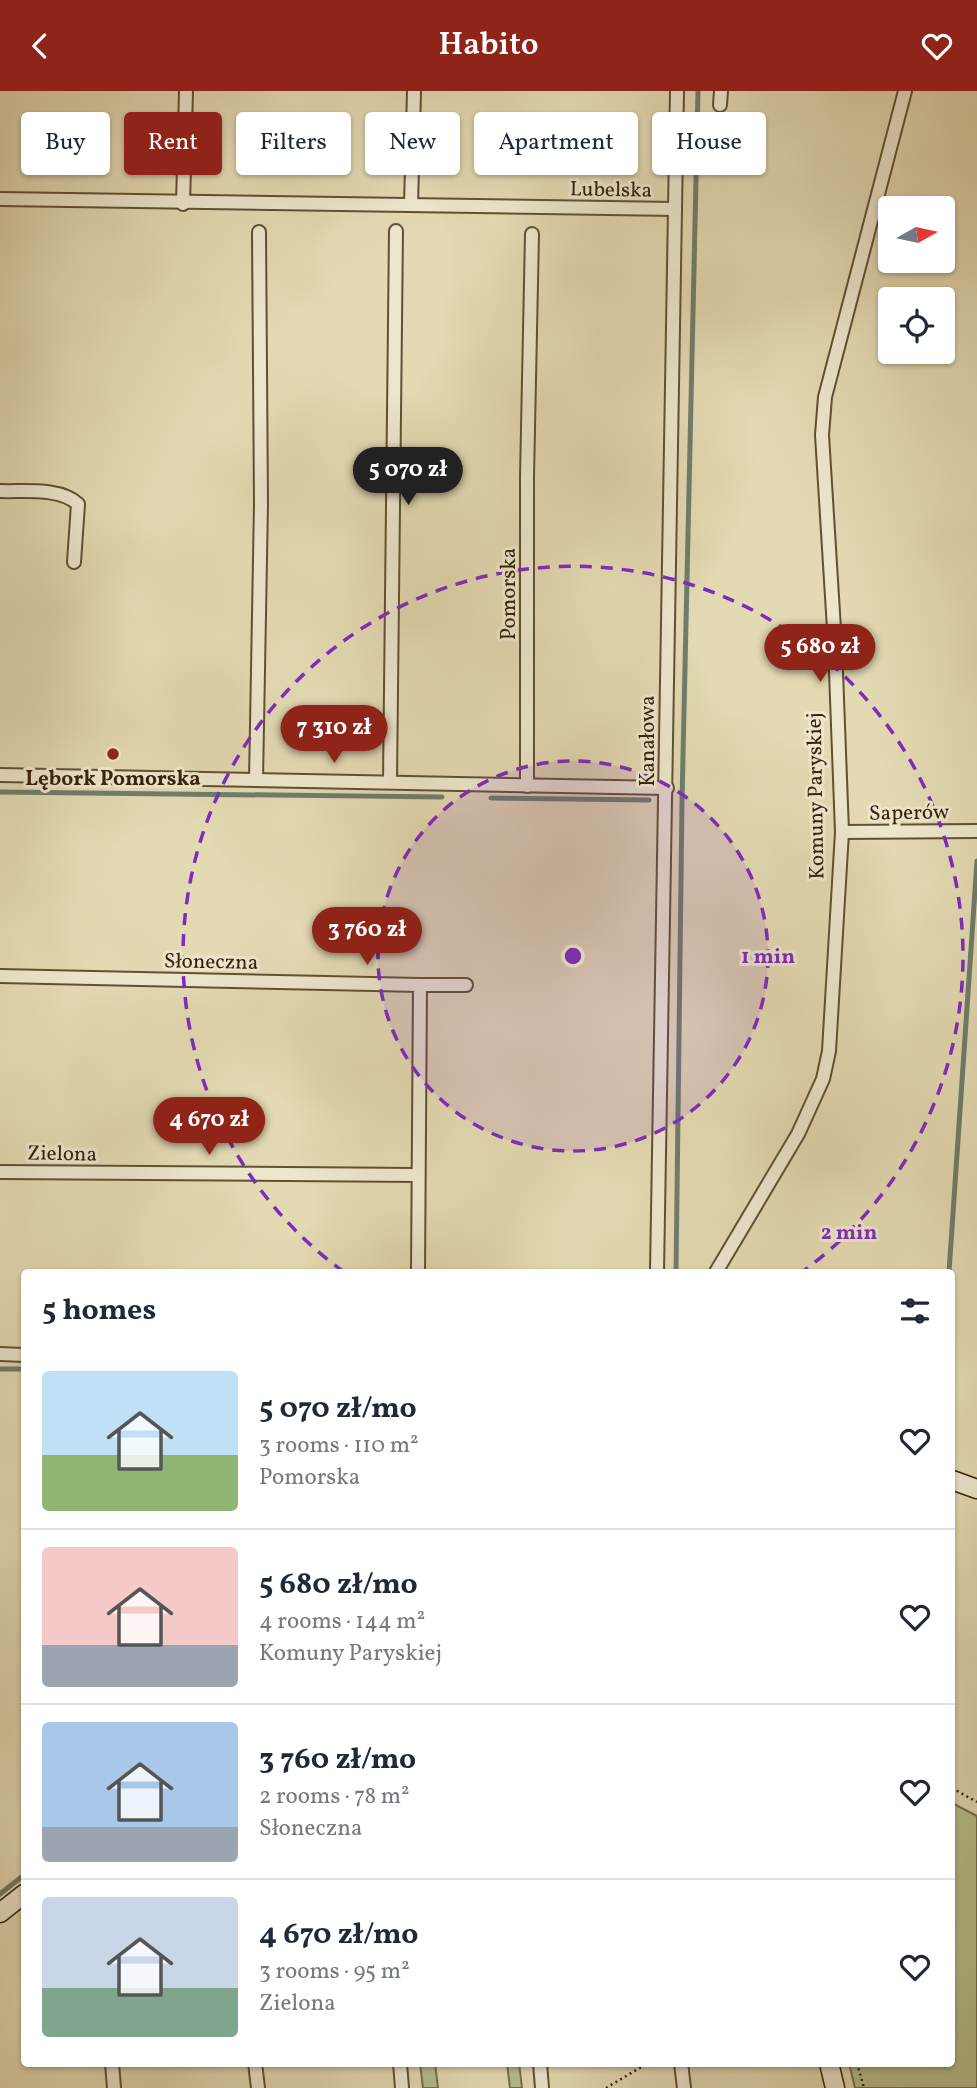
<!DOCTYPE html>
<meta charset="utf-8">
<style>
body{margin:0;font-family:Vollkorn,serif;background:#f2f2f3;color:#1f2937;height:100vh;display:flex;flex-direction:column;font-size:26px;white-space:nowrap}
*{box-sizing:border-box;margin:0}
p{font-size:23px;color:#747a83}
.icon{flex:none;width:38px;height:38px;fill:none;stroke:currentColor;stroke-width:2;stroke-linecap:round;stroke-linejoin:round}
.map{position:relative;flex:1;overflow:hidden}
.details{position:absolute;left:21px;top:1178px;width:934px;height:798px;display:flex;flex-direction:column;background:#fff;border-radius:7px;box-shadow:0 2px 5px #0004}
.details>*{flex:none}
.top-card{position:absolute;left:21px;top:21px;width:936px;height:63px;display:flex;gap:14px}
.needle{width:46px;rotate:81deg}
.controls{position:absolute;left:878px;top:105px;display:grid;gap:14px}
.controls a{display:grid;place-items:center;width:77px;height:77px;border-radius:7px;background:#fff;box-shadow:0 2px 5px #0004;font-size:35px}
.price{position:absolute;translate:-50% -60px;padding:0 16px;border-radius:24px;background:#8f2418;color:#fff;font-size:23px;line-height:46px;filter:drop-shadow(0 2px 4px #0008)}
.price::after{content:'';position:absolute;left:50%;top:42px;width:21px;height:16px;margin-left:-10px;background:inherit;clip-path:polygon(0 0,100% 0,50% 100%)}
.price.active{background:#222;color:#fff}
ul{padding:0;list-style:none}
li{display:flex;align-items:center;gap:21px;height:175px;padding:0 21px}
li+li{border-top:2px solid #e0e1e3}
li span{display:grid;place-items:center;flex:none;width:196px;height:140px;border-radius:7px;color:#555}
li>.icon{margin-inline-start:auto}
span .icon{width:84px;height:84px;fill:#fffc;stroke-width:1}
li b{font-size:30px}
h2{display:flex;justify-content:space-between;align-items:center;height:84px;padding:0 21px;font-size:30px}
.tag{padding:0 24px;border-radius:7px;background:#fff;box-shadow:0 2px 5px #0004;font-size:24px;line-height:63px}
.tag.active{background:#8f2418;color:#fff}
header{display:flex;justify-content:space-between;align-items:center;height:91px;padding:0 21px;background:#8f2418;color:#fff;font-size:32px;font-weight:600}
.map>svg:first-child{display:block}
</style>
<header><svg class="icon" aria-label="back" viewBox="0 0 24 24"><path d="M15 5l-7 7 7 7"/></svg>Habito<svg class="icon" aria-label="heart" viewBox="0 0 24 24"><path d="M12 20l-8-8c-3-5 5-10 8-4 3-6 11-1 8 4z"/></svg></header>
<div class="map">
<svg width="977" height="1997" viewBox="0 0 977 1997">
<rect width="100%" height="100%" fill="#e3d9b2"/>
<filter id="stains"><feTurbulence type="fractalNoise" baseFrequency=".00286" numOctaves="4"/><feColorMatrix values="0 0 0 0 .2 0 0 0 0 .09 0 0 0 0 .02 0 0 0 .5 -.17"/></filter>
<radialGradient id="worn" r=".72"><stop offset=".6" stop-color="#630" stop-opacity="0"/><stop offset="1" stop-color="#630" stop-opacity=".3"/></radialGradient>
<!-- green -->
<g fill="#b4bf8c" stroke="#75704b" stroke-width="2">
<polygon points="952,1712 977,1725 977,1997 855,1997 849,1972 952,1972"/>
<polygon points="420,1972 435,1972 438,1997 423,1997"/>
<polygon points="507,1972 519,1972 522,1997 510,1997"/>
</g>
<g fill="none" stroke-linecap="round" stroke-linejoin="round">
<!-- stream -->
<g stroke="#6f7d6b" stroke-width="5">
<polyline points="0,701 442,706"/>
<polyline points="491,707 649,709"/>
<polyline points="676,1181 682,710 698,0"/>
<polyline points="949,1181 977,770"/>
<polyline points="0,1278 24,1278"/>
<polyline points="0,1803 24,1784"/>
</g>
<!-- street casing -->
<g stroke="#615034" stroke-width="16">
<g id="street">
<polyline points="720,14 721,0"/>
<polyline points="0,108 675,118"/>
<polyline points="183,113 186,0"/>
<polyline points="411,114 414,0"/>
<path d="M0,400c23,1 60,-4 78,13l-4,58"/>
<polyline points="0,684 667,697"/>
<polyline points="256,689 261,413 259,141"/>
<polyline points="390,691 396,140"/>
<polyline points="527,695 527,386 532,143"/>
<polyline points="842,741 977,740"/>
<polyline points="0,885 420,894 418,1181"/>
<polyline points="420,894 466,894"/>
<polyline points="0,1081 418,1084"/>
<polyline points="657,1181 677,0"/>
<polyline points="716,1181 798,1043 823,988 829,960 842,741 835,554 822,344 825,306 905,0"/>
<polyline points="0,1263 24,1264"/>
<polyline points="112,1972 114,1997"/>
<polyline points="255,1972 258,1997"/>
<polyline points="400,1972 402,1997"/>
<polyline points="540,1972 542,1997"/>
<polyline points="681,1972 684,1997"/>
</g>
</g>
<!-- secondary casing -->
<g stroke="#36220a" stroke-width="21">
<g id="secondary">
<polyline points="952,1389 977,1398"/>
<polyline points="0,1822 24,1803"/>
<polyline points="829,1972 835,1997"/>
</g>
</g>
<!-- path -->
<g stroke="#36220a" stroke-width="2.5" stroke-dasharray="2 3.5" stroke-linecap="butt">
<polyline points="952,1697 977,1711"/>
<polyline points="857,1972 864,1997"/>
<polyline points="606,1997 648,1972"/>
</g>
<!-- street -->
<use href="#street" stroke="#ede6cd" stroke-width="12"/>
<!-- secondary -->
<use href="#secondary" stroke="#ede6cd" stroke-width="18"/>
</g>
<!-- distance rings -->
<circle cx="573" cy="865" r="195" fill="#7b2cbf" fill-opacity=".12"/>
<g fill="none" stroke="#7b2cbf" stroke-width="3.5" stroke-dasharray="12 9">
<circle cx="573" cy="865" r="195"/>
<path d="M344 1181A390 390 0 1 1 802 1181"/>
</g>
<!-- markers -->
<circle fill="#8f2418" stroke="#ede6cd" stroke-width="2.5" cx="113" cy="663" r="7"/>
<g text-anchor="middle" stroke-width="6" stroke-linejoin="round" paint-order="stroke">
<!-- street labels -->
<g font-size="21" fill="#36220a" stroke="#ede6cd">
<text transform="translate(611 98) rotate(1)" y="7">Lubelska</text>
<text transform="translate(508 503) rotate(-90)" y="7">Pomorska</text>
<text transform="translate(647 650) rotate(-90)" y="7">Kanałowa</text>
<text transform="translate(815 705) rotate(-91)" y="7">Komuny Paryskiej</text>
<text transform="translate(909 721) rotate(-1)" y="7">Saperów</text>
<text transform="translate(211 870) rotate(1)" y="7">Słoneczna</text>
<text transform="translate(62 1062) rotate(1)" y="7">Zielona</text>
</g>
<!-- poi labels -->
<g font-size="21" font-weight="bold" fill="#36220a" stroke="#ede6cd">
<text x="113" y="694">Lębork Pomorska</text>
</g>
</g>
<circle cx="573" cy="865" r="10" fill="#7b2cbf" stroke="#ede6cd" stroke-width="3.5"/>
<g font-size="21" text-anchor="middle" font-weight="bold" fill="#7b2cbf" stroke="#ede6cd" stroke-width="6" stroke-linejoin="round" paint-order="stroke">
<text x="768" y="872">1 min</text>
<text x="849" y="1148">2 min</text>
</g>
<rect width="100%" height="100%" filter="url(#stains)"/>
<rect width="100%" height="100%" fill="url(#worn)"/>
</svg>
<div class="controls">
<a><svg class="needle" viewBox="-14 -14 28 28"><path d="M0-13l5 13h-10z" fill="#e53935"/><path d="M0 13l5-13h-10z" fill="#747a83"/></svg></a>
<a><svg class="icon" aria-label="locate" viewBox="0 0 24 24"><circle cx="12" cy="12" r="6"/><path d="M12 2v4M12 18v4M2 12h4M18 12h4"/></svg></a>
</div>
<b class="price active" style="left:408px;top:416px">5 070 zł</b>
<b class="price" style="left:820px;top:593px">5 680 zł</b>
<b class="price" style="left:334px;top:674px">7 310 zł</b>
<b class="price" style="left:367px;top:876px">3 760 zł</b>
<b class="price" style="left:209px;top:1066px">4 670 zł</b>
<div class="top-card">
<a class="tag">Buy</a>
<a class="tag active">Rent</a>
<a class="tag">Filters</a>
<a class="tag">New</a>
<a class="tag">Apartment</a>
<a class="tag">House</a>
</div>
<section class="details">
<h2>5 homes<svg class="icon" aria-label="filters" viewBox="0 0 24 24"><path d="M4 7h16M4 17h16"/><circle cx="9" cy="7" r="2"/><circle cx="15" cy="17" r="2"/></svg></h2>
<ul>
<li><span style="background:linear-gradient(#bfe0f5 60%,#8fb573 0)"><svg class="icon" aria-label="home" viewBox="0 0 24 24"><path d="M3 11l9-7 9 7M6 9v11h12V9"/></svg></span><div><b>5 070 zł/mo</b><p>3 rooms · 110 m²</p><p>Pomorska</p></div><svg class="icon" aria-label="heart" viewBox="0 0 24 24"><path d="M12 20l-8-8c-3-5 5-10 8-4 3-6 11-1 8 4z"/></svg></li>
<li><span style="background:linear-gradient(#f6c9c9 70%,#9aa5b1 0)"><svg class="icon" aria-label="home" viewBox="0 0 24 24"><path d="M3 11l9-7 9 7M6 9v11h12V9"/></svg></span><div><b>5 680 zł/mo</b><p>4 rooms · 144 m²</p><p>Komuny Paryskiej</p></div><svg class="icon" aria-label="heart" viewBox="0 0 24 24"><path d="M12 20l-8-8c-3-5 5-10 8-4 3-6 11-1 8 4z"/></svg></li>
<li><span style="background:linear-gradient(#a9c7e8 75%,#9aa5b1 0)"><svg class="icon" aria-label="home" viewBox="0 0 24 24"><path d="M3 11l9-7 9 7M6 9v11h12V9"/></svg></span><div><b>3 760 zł/mo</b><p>2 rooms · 78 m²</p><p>Słoneczna</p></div><svg class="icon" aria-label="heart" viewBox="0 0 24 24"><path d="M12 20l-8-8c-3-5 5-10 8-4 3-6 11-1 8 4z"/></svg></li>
<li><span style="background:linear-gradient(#c9d6e8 65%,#7fa58c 0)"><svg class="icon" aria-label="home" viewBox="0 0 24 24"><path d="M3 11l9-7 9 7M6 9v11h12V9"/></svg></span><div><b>4 670 zł/mo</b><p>3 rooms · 95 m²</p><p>Zielona</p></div><svg class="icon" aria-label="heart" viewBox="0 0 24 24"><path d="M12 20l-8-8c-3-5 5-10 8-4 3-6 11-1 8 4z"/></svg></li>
</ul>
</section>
</div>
